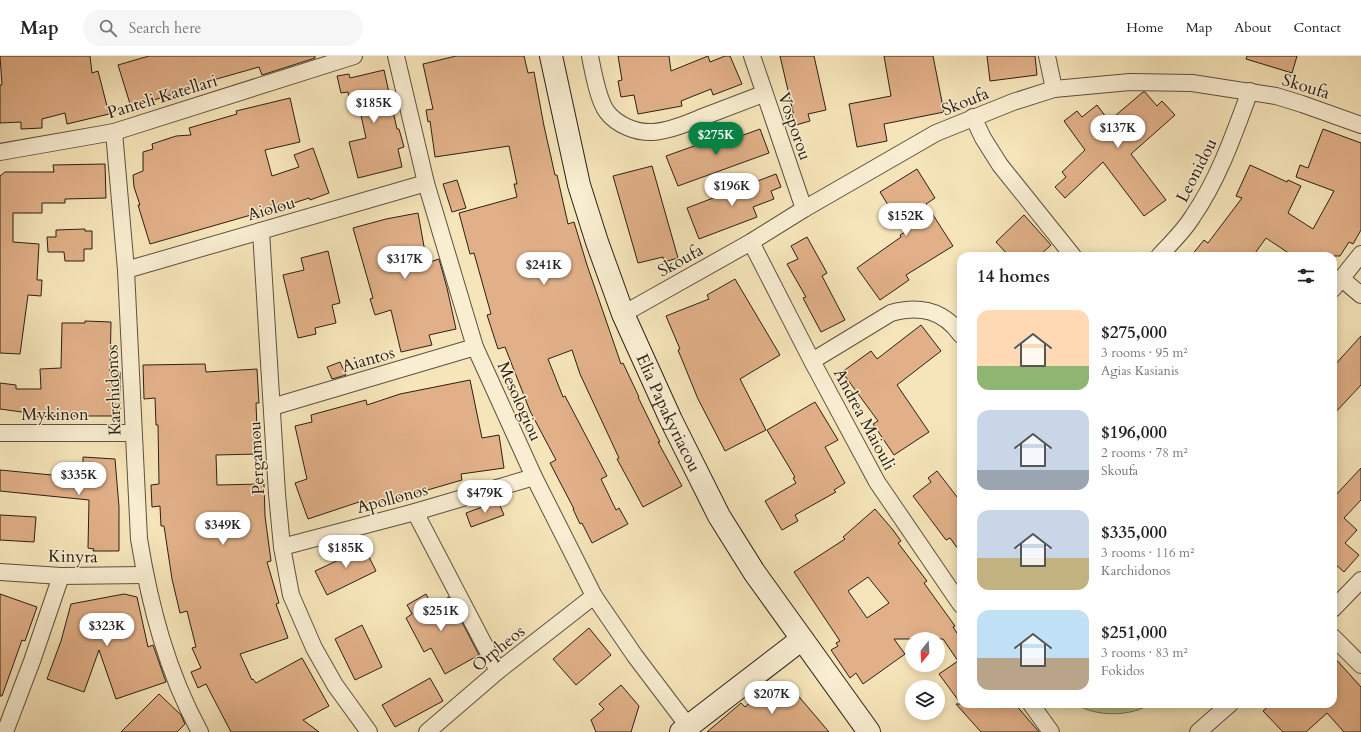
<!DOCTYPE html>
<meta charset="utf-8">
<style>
body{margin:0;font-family:Cardo,serif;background:#f6f6f6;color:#222;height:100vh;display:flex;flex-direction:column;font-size:15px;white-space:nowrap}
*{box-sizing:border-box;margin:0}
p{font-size:13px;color:#767676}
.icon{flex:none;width:22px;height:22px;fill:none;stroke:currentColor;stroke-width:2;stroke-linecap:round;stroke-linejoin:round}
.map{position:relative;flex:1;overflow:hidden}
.side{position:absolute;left:957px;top:196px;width:380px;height:456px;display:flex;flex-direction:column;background:#fff;border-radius:12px;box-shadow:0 2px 10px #0003}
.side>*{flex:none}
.needle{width:26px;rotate:198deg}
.controls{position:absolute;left:905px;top:576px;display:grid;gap:8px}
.controls a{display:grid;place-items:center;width:40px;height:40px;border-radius:50%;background:#fff;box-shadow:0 2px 10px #0003;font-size:20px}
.price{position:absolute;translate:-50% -34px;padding:0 9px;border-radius:14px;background:#fff;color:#222;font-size:13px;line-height:26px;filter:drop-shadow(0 1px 2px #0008)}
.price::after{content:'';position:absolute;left:50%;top:24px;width:12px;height:9px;margin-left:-6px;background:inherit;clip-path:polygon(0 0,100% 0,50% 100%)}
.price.current{background:#0b8043;color:#fff}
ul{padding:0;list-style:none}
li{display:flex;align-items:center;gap:12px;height:100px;padding:0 20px}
li span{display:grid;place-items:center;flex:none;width:112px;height:80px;border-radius:12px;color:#555}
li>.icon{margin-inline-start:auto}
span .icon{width:48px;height:48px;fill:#fffc;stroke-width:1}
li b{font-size:17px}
h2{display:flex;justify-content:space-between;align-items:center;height:48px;padding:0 20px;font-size:17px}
header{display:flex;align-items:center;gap:24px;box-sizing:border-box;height:56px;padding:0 20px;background:#fff;border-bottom:1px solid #e0e0e0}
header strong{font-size:19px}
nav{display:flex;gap:22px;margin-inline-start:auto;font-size:14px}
.search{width:280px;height:36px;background:#f6f6f6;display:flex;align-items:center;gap:10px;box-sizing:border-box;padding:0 14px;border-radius:22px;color:#767676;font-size:15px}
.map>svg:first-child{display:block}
</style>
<header>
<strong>Map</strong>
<div class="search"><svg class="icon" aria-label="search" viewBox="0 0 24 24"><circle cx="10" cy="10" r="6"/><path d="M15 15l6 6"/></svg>Search here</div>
<nav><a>Home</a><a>Map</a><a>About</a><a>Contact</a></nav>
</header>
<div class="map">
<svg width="1361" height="676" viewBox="0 0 1361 676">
<rect width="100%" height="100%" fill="#f6e5ba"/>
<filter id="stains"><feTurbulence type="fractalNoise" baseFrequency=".005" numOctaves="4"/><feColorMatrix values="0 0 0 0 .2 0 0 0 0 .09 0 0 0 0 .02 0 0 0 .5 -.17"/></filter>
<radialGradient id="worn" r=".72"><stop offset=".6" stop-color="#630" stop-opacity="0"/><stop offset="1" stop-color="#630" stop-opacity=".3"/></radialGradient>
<!-- green -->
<path fill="#bbc591" stroke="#737254" d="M1076,648h74c-19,13 -55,13 -74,0z"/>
<!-- building -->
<g fill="#e1b088" stroke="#2b2016" fill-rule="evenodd">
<polygon points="0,0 90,0 92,17 98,15 109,58 67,68 65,57 42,63 42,72 21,73 21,66 0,67 0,29 2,29"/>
<polygon points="149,0 315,0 315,2 262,19 259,11 199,28 199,30 131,51 118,9"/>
<polygon points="456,0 524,0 528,17 534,16 544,70 555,119 557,119 568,168 574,166 587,209 621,308 623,307 639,341 638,341 660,386 658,386 682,430 643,451 617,403 619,402 580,318 572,294 548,303 563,341 565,340 607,420 601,423 616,454 619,452 628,468 592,487 582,467 580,468 573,453 574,453 550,407 556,404 530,355 505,291 498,293 487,259 491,258 474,197 470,198 459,157 517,141 514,128 517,128 509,90 435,101 430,65 428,66 426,54 433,53 423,8"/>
<polygon points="618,0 669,0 671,15 708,0 710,6 725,0 730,0 742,28 713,39 711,33 681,45 682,50 638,58 634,39 621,41 618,25 622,24"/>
<polygon points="780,0 814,0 826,54 808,58 810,65 796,69"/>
<polygon points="884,0 933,0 944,56 884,68 887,85 857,91 849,48 891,40"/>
<polygon points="987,0 1035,0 1037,19 990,25"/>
<polygon points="1247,0 1297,0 1292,17 1246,3"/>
<polygon points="384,14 397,73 399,73 404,91 398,93 402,111 358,122 349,86 366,82 358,46 350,47 348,36 341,37 337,20 349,18 350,22"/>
<polygon points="1143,36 1145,36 1157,50 1162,45 1175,59 1131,98 1166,144 1144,160 1103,106 1065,142 1055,131 1066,121 1062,116 1085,94 1064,65 1077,55 1082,61 1097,49 1109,65"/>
<polygon points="290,42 300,86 265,94 272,120 299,111 294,99 313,92 329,137 310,144 309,142 252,161 251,159 150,188 138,149 140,149 134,131 133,119 143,115 143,96 153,93 152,88 176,80 191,79 189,72 237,58 236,55"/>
<polygon points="760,73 769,97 678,130 666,100 725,79 727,85"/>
<polygon points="1323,73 1361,87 1361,174 1353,188 1349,186 1340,200 1293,200 1266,182 1253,200 1191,200 1204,184 1208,187 1242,142 1236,140 1250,109 1287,126 1288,124 1301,130 1288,157 1313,173 1334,135 1296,121 1300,109 1308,112"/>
<polygon points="105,108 106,142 65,143 65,147 42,147 42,157 13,157 13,186 39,188 37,224 42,224 41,240 28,239 20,298 0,297 0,120 5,116 54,116 53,109"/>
<polygon points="652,110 678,202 664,206 663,201 638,207 613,120"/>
<polygon points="917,113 935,142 926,148 953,190 906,219 909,224 880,244 857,212 901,181 900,179 905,176 880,136"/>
<polygon points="776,118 781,131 771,135 774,143 753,151 757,161 699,183 687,152"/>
<polygon points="457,124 466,152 452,156 443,128"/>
<polygon points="418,157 427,207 439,203 447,232 456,273 429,279 432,289 401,296 391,254 375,259 370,243 373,242 353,172 386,163"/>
<polygon points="1024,159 1051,189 1039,200 1009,200 996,186"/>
<polygon points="85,173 85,175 92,175 92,193 84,193 84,205 65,205 64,196 48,196 47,181 56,181 56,174"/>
<polygon points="807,181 827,217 822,220 845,264 821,276 803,242 806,241 787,208 798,203 791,190"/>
<polygon points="328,195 340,247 332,249 336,267 315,272 316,278 298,282 283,219 304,214 301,202"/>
<polygon points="735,223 780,299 740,323 766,374 725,395 698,343 678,294 680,293 666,260 709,243 707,239"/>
<polygon points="85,265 111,266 110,315 120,316 120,360 65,360 29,361 29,357 0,353 0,327 16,329 16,333 41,333 40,313 61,312 62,267 85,267"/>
<polygon points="921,269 941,295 897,329 929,376 894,399 873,368 878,365 842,316 871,295 877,303"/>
<polygon points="1361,280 1361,329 1333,359 1333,311"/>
<polygon points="340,306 346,319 332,323 327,311"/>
<polygon points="205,308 206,316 257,313 259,347 256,347 258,398 216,399 217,429 264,428 265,460 271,505 267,506 279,547 276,548 288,582 240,598 252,624 253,623 256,627 302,602 329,650 303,664 319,676 231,676 206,628 198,632 191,616 201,612 192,592 196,591 187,555 180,557 172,523 164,470 161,470 160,450 152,451 151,429 159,428 158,369 156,369 155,342 144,343 143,309"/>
<polygon points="470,324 482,382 499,379 504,412 461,418 462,424 400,442 360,450 359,446 308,463 295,427 307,423 295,370 312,366 311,359 366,344 367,349 400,338"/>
<polygon points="815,346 838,384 825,391 845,427 834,434 836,436 795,459 798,465 782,474 765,445 796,427 793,422 795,421 767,374"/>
<polygon points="83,401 115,403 119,451 119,495 93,495 94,493 88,492 89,444 0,435 0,414 83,422"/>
<polygon points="1361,412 1361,444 1344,462 1357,474 1345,487 1359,499 1344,516 1333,506 1333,442"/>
<polygon points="937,415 961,446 961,497 950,482 946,484 913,440 931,426 928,422"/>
<polygon points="498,445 504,459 471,471 466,457"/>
<path d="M875,453l18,21 8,11 -3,2 29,38 -3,2 31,43 -2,1 8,12v65l-22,-30 19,-13 -15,-22h-49l11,15 -42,30 -7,-11 -6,5 -19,-28 7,-4 -2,-3 4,-2 -46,-69 51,-33 -2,-2zM868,521l21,26 -22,15 -19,-27z"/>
<polygon points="0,459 36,461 34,486 0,484"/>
<polygon points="361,485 376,515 327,539 315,515 345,501 342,494"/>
<polygon points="0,538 37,551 25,585 22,584 2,640 0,640"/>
<polygon points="124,538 137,541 148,591 153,589 166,626 116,643 99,594 84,636 47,623 61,585 71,548"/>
<polygon points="426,538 432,550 449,541 479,599 445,618 431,592 424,596 406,562 412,558 407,549"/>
<polygon points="362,569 382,611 355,624 335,583"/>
<polygon points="589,572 611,599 576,629 553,603"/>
<polygon points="1333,600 1361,631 1361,676 1344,676 1327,657 1306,676 1283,676 1263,655 1271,648 1333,648"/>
<polygon points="430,622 443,645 395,671 382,649"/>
<polygon points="772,628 795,636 829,676 707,676 741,647 745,651"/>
<polygon points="621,629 639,650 631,676 596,676 591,664 604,653 599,648"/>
<polygon points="159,638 181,659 185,668 177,676 121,676"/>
<polygon points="956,648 1015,648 1039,676 981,676"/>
</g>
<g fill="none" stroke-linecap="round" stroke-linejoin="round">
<!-- street casing -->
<g stroke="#5e513f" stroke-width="18">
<g id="street">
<polyline points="396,0 426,127 475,291 534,421 594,540 635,600 688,670"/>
<path d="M590,0c3,15 8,44 17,56 10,13 29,21 46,20 16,-1 33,-8 47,-14 21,-8 42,-16 63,-24"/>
<polyline points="752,0 804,153"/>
<polyline points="1047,0 1054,33"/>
<polyline points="973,61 983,82 1000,109 1073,200"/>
<path d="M114,76l12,138 13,269c11,67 28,133 61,193"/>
<polyline points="0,96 114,76 354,0"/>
<polyline points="261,175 277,438 282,491 291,539 314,592 335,629 369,676"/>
<polyline points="751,186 812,305 877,426 961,549"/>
<path d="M1159,200c12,-13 25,-25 34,-40 26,-38 41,-82 57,-125"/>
<polyline points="126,214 426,127"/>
<polyline points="1342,223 1361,239"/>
<polyline points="1333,233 1361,198"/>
<polyline points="623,258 751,186 804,153 936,77 1013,46 1054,33 1130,26 1192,27 1276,40 1302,48 1361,69"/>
<path d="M812,305l79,-48c29,-8 52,-3 70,22"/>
<polyline points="272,351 475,291"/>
<polyline points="0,377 133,377"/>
<polyline points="415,456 498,615"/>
<polyline points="282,491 415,456 534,421"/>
<polyline points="0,516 61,520 145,519"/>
<polyline points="1333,553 1361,524"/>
<polyline points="1333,581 1361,609"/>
<polyline points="1031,648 1051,676"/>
<polyline points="5,676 32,605 61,520"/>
<polyline points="427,676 498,615 594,540"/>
<polyline points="1198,676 1230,648"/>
</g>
</g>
<!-- secondary casing -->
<g stroke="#2b2016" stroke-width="24">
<g id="secondary">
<path id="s1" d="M551,0l28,129 18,57 26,72 48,106 48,96 35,56 115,160"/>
<polyline points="681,676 802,583"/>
</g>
</g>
<!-- street -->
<use href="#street" stroke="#f9eed2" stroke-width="16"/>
<!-- secondary -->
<use href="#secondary" stroke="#f9eed2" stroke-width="22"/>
</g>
<g text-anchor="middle" stroke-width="3" stroke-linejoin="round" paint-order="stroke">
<!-- street labels -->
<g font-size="17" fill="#2b2016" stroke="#f9eed2">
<text transform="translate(1306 30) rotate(17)" y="6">Skoufa</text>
<text transform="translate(162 40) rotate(-17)" y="6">Panteli Katellari</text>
<text transform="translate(965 45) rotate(-22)" y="6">Skoufa</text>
<text transform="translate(795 70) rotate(71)" y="6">Vosporou</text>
<text transform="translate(1196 114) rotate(-63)" y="6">Leonidou</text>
<text transform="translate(271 152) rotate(-16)" y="6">Aiolou</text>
<text transform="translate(680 204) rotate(-29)" y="6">Skoufa</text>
<text transform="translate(368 303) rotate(-16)" y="6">Aiantos</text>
<text transform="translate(113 334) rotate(-92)" y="6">Karchidonos</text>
<text transform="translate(520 345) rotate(66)" y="6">Mesologiou</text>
<text dy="6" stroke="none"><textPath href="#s1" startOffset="377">Elia Papakyriacou</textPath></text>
<text x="55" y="364">Mykinon</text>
<text transform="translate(865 363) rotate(62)" y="6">Andrea Maiouli</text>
<text transform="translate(256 402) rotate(-93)" y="6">Pergamou</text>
<text transform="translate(392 442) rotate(-15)" y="6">Apollonos</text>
<text transform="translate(73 500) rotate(1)" y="6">Kinyra</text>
<text transform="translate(498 592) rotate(-39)" y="6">Orpheos</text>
</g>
</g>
<rect width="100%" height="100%" filter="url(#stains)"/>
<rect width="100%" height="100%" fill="url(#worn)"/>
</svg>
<div class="controls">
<a><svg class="needle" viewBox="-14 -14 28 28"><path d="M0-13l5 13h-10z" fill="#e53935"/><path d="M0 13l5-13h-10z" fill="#767676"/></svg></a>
<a><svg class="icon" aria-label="layers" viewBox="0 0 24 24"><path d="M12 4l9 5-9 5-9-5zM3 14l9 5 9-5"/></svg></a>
</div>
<b class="price" style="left:374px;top:68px">$185K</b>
<b class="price" style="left:1118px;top:93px">$137K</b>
<b class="price current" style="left:716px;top:100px">$275K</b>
<b class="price" style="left:732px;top:151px">$196K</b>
<b class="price" style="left:906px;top:181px">$152K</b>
<b class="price" style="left:405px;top:224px">$317K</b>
<b class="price" style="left:544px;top:230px">$241K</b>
<b class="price" style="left:79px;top:440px">$335K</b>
<b class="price" style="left:485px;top:458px">$479K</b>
<b class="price" style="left:223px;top:490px">$349K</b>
<b class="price" style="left:346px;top:513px">$185K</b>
<b class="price" style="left:441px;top:576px">$251K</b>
<b class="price" style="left:107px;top:591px">$323K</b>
<b class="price" style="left:772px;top:659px">$207K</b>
<section class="side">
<h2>14 homes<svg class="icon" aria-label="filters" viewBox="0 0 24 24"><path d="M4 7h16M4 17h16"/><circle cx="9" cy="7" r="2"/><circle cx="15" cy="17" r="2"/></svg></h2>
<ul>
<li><span style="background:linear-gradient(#ffd9b3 70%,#8fb573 0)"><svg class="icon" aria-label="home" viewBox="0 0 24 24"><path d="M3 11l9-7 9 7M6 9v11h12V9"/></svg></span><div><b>$275,000</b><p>3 rooms · 95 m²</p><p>Agias Kasianis</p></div></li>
<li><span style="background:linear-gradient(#c9d6e8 75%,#9aa5b1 0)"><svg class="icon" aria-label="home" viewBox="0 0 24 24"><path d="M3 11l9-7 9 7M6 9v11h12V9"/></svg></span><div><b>$196,000</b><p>2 rooms · 78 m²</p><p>Skoufa</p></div></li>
<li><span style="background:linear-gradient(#c9d6e8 60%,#c2b280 0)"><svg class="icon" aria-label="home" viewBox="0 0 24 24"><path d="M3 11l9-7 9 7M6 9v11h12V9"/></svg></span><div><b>$335,000</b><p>3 rooms · 116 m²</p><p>Karchidonos</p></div></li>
<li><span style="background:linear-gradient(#bfe0f5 60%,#b9a48a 0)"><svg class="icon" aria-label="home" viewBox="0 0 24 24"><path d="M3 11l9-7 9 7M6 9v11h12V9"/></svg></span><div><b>$251,000</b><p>3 rooms · 83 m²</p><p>Fokidos</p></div></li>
</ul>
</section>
</div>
